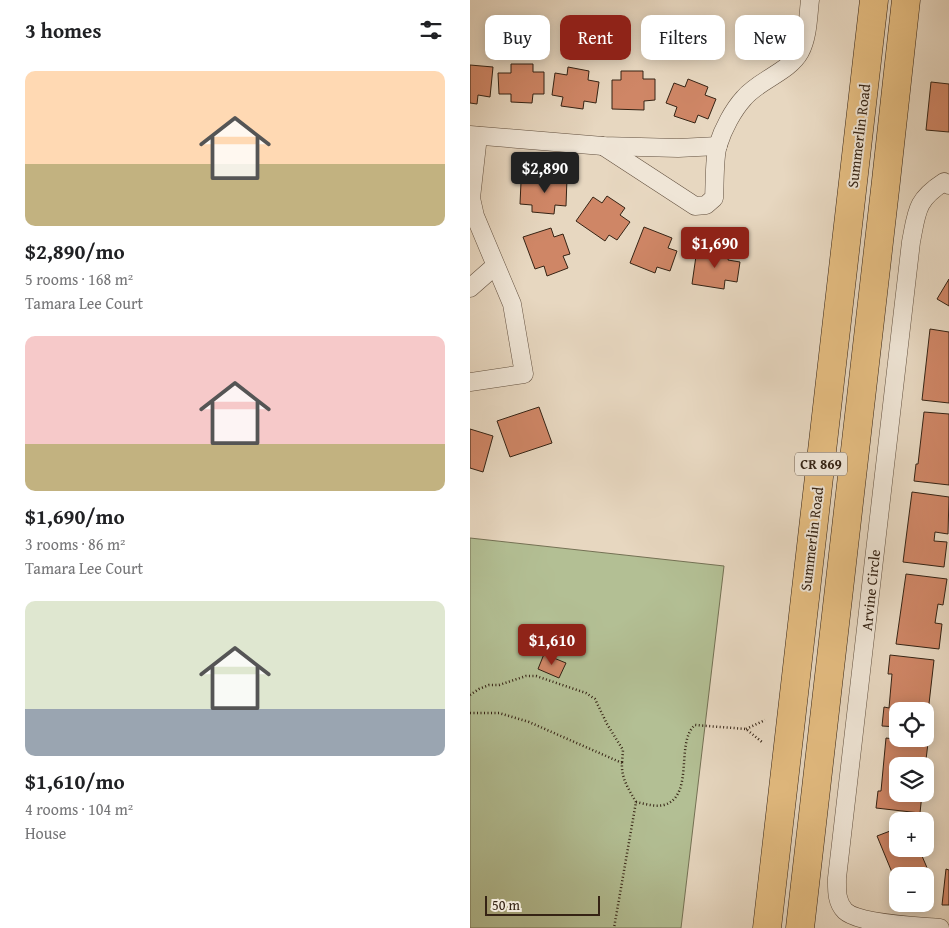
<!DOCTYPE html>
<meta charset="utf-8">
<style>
body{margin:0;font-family:"Gentium Book Plus",serif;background:#f2f2f2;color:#202124;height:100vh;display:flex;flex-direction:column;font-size:19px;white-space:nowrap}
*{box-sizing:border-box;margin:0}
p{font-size:16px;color:#757577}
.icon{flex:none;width:28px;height:28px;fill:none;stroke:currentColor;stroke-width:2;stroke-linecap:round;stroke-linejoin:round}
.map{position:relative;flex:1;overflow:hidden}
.side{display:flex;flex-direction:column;background:#fff;width:470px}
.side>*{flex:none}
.banner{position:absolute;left:15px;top:15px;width:389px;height:45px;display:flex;gap:10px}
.tools{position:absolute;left:419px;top:702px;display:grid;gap:10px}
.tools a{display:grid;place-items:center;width:45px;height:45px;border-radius:10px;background:#fff;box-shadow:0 2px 12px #0003;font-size:25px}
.scale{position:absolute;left:15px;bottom:12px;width:115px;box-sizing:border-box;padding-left:5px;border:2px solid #352314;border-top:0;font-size:14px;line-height:18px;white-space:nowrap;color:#352314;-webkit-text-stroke:4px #efe5d6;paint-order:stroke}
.price{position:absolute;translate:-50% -42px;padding:0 11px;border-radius:5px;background:#8f2418;color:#fff;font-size:16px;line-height:32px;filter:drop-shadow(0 1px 2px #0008)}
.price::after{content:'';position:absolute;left:50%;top:30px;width:15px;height:11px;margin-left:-8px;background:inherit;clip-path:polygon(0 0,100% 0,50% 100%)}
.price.active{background:#222;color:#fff}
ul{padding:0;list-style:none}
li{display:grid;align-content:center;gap:10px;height:265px;padding:0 25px}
li span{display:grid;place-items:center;height:155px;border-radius:10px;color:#555}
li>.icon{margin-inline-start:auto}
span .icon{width:90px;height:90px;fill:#fffc;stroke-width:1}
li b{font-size:21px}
h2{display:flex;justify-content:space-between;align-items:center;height:60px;padding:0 25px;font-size:21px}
.tag{padding:0 18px;border-radius:10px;background:#fff;box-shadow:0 2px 12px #0003;font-size:18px;line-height:45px}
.tag.active{background:#8f2418;color:#fff}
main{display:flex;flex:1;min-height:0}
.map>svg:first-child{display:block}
</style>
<main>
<section class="side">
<h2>3 homes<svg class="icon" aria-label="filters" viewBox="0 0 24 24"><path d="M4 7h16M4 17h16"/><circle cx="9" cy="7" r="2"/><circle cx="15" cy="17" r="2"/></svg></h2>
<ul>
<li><span style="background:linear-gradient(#ffd9b3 60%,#c2b280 0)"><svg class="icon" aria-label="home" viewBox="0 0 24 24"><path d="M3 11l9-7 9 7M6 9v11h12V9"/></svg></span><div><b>$2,890/mo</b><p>5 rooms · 168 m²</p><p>Tamara Lee Court</p></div></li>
<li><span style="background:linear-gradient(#f6c9c9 70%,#c2b280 0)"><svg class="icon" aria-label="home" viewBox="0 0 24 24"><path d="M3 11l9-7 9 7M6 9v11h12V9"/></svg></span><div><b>$1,690/mo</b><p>3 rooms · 86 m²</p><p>Tamara Lee Court</p></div></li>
<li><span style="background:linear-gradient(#dfe7d0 70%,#9aa5b1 0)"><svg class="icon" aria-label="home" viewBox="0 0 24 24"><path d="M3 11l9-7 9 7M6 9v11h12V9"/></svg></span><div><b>$1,610/mo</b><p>4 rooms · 104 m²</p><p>House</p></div></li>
</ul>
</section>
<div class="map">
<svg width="479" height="928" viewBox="0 0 479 928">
<rect width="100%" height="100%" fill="#e7d7c0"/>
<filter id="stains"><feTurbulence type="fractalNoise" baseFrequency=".004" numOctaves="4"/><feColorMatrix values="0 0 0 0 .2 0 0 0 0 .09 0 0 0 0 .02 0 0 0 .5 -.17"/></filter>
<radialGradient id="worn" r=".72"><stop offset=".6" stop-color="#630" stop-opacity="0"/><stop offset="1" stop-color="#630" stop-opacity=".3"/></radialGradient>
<!-- green -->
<polygon fill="#b3bf94" stroke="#747154" points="0,538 254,566 211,928 0,928"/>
<!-- building -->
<g fill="#cf8666" stroke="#352314">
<polygon points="41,64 63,64 63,72 74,72 74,94 63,94 62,103 41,102 41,94 29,94 28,73 41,73"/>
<polygon points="0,65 23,67 20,97 8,95 7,104 0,103"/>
<polygon points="98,67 119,71 118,80 129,82 126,103 114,101 113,109 91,106 93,97 82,95 85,73 97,75"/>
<polygon points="151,71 173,71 173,79 185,79 185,100 174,101 174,110 142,109 142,80 151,80"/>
<polygon points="218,79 238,87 235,95 246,99 238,119 228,115 225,123 204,116 207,107 196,103 204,83 215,87"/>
<polygon points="461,82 479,84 479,132 456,130"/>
<polygon points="69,177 97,178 96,206 85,205 84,214 62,212 62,205 50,204 51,182 69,183"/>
<polygon points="137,196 155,208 150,215 160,222 147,240 139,235 135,241 106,221 123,197 132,203"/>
<polygon points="174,227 202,238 198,248 207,251 200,271 187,267 185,273 160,263"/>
<polygon points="81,228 84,237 93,234 100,254 93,256 98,268 77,276 74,266 65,269 53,237"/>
<polygon points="238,248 260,251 258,260 270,262 267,282 255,280 254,289 222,284 226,256 237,257"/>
<polygon points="479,279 479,306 467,299"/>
<polygon points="460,329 479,332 479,403 452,400"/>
<polygon points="69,407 82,443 40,457 27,421"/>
<polygon points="454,412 479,414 479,485 444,481 446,464 448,464"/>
<polygon points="0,429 23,436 13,472 0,468"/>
<polygon points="442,492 479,497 478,534 465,532 464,541 477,542 474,567 433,562"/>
<polygon points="436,574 477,579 473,605 468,604 465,623 472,624 469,649 426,644"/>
<polygon points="74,654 96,663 89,678 68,669"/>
<polygon points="420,655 464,660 456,730 455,711 428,711 428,727 412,726 414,707 419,708 422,674 418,674"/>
<polygon points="416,738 458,743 455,768 455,766 428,766 428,794 452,794 450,813 406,808 408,791 411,791"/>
<polygon points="428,828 428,849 449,849 461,877 455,879 455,876 428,876 428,887 407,836"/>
<polygon points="476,869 479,870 479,905 472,905"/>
</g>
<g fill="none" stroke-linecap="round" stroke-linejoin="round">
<!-- minor casing -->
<g stroke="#62503f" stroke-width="19">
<g id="minor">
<polyline points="0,135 133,146 208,148 248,146"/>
<path d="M133,146l92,60 11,-1 8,-7c1,-14 0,-41 4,-53 5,-16 15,-35 26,-47 15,-18 45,-26 56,-46 8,-15 8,-35 10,-52"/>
<polyline points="0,288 25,266"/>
<polyline points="0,382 54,374 42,304 5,216 1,198 8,136"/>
<path d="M470,928c-21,-2 -81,-4 -95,-17 -9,-9 -8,-22 -8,-33l74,-636c6,-31 5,-42 33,-60l5,3"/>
</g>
</g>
<!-- primary casing -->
<g stroke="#352314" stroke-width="29">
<g id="primary">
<polyline points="297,928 404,0"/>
<polyline points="330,928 416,181 436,0"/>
</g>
</g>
<!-- path -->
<g stroke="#352314" stroke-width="2.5" stroke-dasharray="1 2.5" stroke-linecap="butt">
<polyline points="0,695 9,689 19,685 29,685 56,676 66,676 116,693 125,699 137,724 153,750 152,763"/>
<path d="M0,713h29l30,9 93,41c-1,15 7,27 14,39l-22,126"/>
<polyline points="276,729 295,720"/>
<path d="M166,802c9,2 19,5 28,3 31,-9 11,-63 31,-80l51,4 16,13"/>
</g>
<!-- minor -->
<use href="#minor" stroke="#efe5d6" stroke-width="18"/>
<!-- primary -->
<use href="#primary" stroke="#e4bc80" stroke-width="28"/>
</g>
<g text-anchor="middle" stroke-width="4" stroke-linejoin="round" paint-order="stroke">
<!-- shield labels -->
<rect fill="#efe5d6" stroke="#6d5d4e" stroke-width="1" x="325" y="452.5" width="52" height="23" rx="4"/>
<g font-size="14" font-weight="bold" fill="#352314">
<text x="351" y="469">CR 869</text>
</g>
<!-- street labels -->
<g font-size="15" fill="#352314" stroke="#efe5d6">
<text transform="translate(389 136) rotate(-83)" y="5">Summerlin Road</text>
<text transform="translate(342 539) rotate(-83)" y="5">Summerlin Road</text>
<text transform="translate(401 590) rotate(-84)" y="5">Arvine Circle</text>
</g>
</g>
<rect width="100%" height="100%" filter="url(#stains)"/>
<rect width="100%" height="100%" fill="url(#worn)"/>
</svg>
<div class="tools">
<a><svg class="icon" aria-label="locate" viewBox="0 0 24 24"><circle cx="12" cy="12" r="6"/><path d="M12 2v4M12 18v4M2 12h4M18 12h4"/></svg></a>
<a><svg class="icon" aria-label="layers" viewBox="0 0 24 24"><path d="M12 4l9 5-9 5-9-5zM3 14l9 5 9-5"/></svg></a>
<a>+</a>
<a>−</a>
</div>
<div class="scale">50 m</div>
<b class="price active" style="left:75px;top:194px">$2,890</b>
<b class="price" style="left:245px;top:269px">$1,690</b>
<b class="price" style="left:82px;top:666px">$1,610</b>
<div class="banner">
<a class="tag">Buy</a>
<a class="tag active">Rent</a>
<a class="tag">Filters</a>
<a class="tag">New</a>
</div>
</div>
</main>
